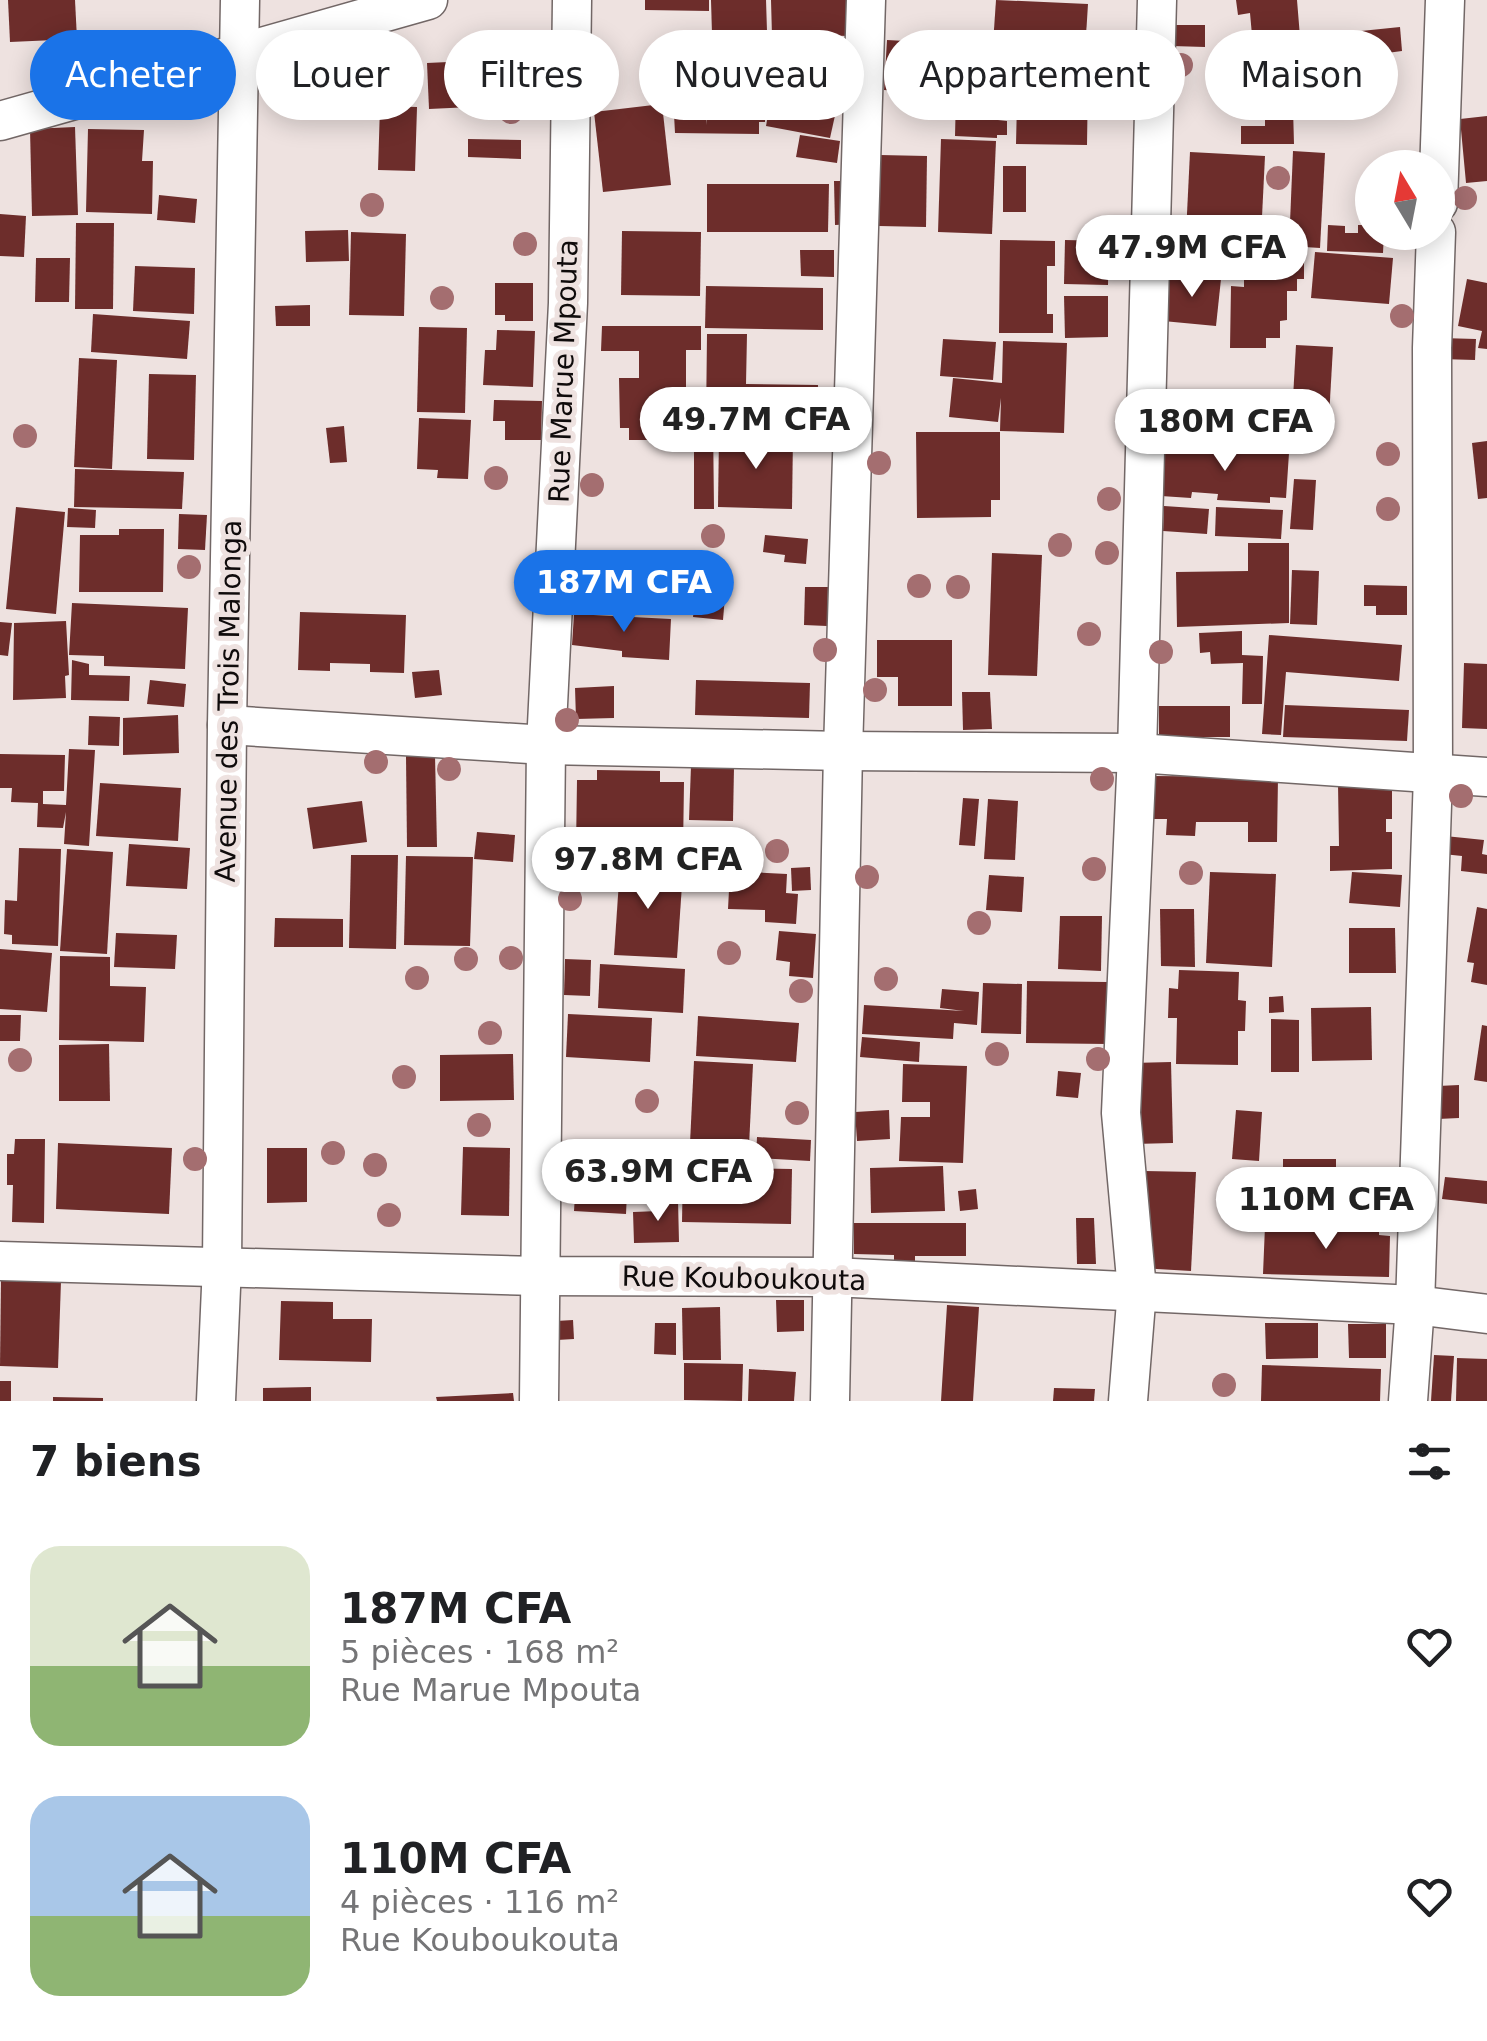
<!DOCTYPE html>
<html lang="fr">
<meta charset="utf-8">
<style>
body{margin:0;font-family:"DejaVu Sans",sans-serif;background:#f2f2f2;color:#202124;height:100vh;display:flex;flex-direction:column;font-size:38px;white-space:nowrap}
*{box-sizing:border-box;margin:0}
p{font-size:32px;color:#757577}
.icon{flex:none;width:55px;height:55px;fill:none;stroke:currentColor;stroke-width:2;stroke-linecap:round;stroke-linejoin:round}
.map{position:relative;height:1401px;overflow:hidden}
.panel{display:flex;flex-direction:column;background:#fff;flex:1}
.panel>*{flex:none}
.guide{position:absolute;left:30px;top:30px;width:1428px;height:90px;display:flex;gap:20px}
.needle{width:65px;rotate:350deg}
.fabs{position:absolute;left:1355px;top:150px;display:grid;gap:20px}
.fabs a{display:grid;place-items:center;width:100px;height:100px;border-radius:50%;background:#fff;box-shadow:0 5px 25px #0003;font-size:50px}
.price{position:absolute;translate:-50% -85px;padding:0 22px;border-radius:35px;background:#fff;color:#222;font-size:32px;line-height:65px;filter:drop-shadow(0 2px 5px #0008)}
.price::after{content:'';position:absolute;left:50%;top:60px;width:30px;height:22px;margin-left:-15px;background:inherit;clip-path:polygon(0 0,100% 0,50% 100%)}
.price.selected{background:#1a73e8;color:#fff}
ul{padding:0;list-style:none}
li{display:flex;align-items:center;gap:30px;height:250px;padding:0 30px}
li span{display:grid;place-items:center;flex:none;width:280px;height:200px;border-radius:30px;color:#555}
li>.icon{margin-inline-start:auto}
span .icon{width:120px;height:120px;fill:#fffc;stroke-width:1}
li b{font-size:42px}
h2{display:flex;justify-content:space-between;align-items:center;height:120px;padding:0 30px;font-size:42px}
.tag{padding:0 35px;border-radius:45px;background:#fff;box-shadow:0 5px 25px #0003;font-size:35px;line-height:90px}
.tag.selected{background:#1a73e8;color:#fff}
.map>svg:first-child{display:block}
</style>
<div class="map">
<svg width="1487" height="1401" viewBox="0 0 1487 1401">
<rect width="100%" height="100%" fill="#eee2e0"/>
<!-- building -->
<g fill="#6d2d2b">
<polygon points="8,0 75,0 77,39 10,42"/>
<polygon points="645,0 709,0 709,11 645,10"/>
<polygon points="711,0 766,0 767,31 712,34"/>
<polygon points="771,0 856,0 856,36 782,35 782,67 711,68 711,36 772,36"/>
<polygon points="996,0 1088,4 1085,51 993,44"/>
<polygon points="1236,0 1297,0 1301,49 1271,51 1269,33 1252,35 1250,13 1238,15"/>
<polygon points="1173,25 1205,25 1205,47 1172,46"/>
<polygon points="1400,27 1402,51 1364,56 1361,31"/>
<polygon points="887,40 998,46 994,98 999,98 998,120 1007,121 1007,135 997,135 997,138 955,136 956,95 884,90"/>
<polygon points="787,57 843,67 837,97 781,86"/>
<polygon points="491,60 492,106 429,109 427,63"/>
<polygon points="1018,60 1073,60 1073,77 1088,77 1087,145 1016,144"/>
<polygon points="707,70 765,70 765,122 759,122 759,134 675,133 672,77 703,75 707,125"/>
<polygon points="771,98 836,111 830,138 766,126"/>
<polygon points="662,104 671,185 603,192 594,112"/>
<polygon points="380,106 417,107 415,171 378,170"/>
<polygon points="1265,108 1293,108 1294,144 1241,144 1241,126 1265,126"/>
<polygon points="1487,116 1487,181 1466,183 1460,119"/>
<polygon points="75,127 78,215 32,216 30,129"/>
<polygon points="88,129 144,130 142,161 153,161 152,214 86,212"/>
<polygon points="800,135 840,141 837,163 796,157"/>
<polygon points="468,139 521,140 521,159 468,157"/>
<polygon points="941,139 996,141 992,234 938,232"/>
<polygon points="1293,151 1325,153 1320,248 1289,246"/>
<polygon points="1190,152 1265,156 1261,237 1186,234"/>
<polygon points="880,155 927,156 926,227 879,226"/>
<rect x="1003" y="166" width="23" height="46"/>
<polygon points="834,181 854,181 855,224 835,225"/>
<polygon points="707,184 829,184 828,232 707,232"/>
<polygon points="159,195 197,199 195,223 157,220"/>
<polygon points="0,214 26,216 24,257 0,256"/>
<polygon points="76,223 114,223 113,309 75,309"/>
<polygon points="1328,225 1345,226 1345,233 1358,233 1358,225 1372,225 1372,232 1384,232 1383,253 1327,251"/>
<polygon points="348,230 349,261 306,262 305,231"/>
<polygon points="622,231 701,232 700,296 621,295"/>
<polygon points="351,232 406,234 404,316 349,315"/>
<polygon points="1000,240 1055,241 1055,266 1047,266 1047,314 1053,314 1053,333 999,333"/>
<polygon points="1065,240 1109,241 1108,285 1064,284"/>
<polygon points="1254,244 1287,244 1287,256 1289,249 1304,249 1304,279 1297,279 1297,291 1287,291 1287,320 1280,321 1280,338 1266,338 1266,348 1230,348 1231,286 1244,287 1244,262 1254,261"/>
<polygon points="800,250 834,250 834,277 801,276"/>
<polygon points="1315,252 1393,258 1389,304 1311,298"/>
<polygon points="36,258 70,258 69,302 35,302"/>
<polygon points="135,266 195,268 194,314 133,311"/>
<polygon points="1168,273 1221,279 1216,326 1163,321"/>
<polygon points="1467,279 1487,283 1487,349 1478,348 1482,331 1458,326"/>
<polygon points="495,283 533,283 533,321 505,321 505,315 495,315"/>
<polygon points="706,286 823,288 823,330 705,328"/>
<polygon points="1064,296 1108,296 1108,337 1065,338"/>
<polygon points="310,305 310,326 276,326 275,306"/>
<polygon points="93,314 190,321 187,359 91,352"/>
<polygon points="602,326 701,326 701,350 686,350 686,427 679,428 678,440 629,440 629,428 620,428 619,378 639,378 639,351 601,351"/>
<polygon points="419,327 467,328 465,413 417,412"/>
<polygon points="497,330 535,331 533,387 483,385 485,350 496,350"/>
<polygon points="707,334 747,334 746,384 818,385 817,423 713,422 714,509 694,509 694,422 706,422"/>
<polygon points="1441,338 1476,339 1475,360 1440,359"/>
<polygon points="943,339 996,342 993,380 940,376"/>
<polygon points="1003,341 1067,343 1064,433 1000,431 1001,398 998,422 949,417 953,378 1002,383"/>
<polygon points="1296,345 1333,347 1328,435 1291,433"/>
<polygon points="79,358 117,360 112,469 74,467"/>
<polygon points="149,374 196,375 194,460 147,459"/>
<polygon points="494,400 542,401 541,440 505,440 505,421 493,421"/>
<polygon points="1263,414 1282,415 1280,449 1261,447"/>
<polygon points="419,418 471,420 468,479 437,478 438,470 417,469"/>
<polygon points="344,426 347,462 330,463 326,428"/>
<polygon points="916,432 1000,432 1000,500 991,500 991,517 917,518"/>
<polygon points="719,435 793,436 792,509 718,507"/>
<polygon points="1487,441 1487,498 1478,499 1472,443"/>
<polygon points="1165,445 1289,453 1286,498 1270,497 1270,503 1217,500 1218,494 1192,492 1191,498 1161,496"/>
<polygon points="75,469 184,472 182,509 74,507"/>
<polygon points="1294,479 1316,480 1313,530 1290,529"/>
<polygon points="1164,506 1209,509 1207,534 1163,531"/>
<polygon points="16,507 65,512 56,614 6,609"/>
<polygon points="1216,507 1283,510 1281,539 1215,536"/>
<polygon points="68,508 96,510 95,528 67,527"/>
<polygon points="179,514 207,515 205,550 178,549"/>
<polygon points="119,529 164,529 163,592 79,592 80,535 119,535"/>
<polygon points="765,535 808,539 806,564 784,562 785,555 763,552"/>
<polygon points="1248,543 1289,543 1289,623 1177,627 1176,572 1248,571"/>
<polygon points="992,553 1042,555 1037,676 988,675"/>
<polygon points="1292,570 1319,571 1317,625 1290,624"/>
<polygon points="1364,585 1407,586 1407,615 1376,615 1376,606 1364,606"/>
<polygon points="805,587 828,587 827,626 804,625"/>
<polygon points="696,593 725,596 723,620 693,617"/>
<polygon points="72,603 188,608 185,669 104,666 104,656 69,655"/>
<polygon points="300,612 406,615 404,673 370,672 370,664 330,663 330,671 298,670"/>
<polygon points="574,614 671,619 669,660 622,657 622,651 572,645"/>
<polygon points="66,621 69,675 65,676 66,698 13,700 14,623"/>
<polygon points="0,622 12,623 8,656 0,655"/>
<polygon points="1242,631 1242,655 1263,656 1262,704 1242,704 1243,663 1211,664 1210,652 1200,653 1199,633"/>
<polygon points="1269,635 1402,645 1399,681 1286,672 1281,735 1262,734"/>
<polygon points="877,640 952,640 952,706 898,706 898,677 877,677"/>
<polygon points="72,660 89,664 89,675 130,676 129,701 71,700"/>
<polygon points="1464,663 1487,664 1487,729 1462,728"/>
<polygon points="439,670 442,695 415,698 412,672"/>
<polygon points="150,680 186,684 184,707 147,704"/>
<polygon points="696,680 810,683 809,718 695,715"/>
<polygon points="614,686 614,718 576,719 575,688"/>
<polygon points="962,692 990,692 992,729 963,730"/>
<polygon points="1285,705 1409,710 1407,741 1283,737"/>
<rect x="1159" y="706" width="71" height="31"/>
<polygon points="178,715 179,753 123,755 123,718"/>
<polygon points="89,716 120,717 119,746 88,745"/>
<polygon points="69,749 95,750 89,846 64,844 66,812 63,828 37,827 38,803 11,802 12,788 0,788 0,754 65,755 64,791 43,791 43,804 66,805"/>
<polygon points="435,755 437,847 407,847 406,756"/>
<polygon points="691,766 734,767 733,821 689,820"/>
<polygon points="597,770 660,771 660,782 684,782 683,850 576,848 577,780 597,780"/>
<polygon points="1152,776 1278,777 1277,842 1248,842 1248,822 1196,822 1195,836 1166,835 1167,819 1152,819"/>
<polygon points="1392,782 1392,819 1386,819 1386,832 1392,832 1392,869 1330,871 1330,846 1339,846 1338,784"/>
<polygon points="100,783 181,788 178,841 96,836"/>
<polygon points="963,798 979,799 975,846 959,845"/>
<polygon points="988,799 1018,801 1015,860 984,859"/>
<polygon points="362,801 367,842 313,849 307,808"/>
<polygon points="477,832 515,835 513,862 474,859"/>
<polygon points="1445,836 1484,840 1482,854 1487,855 1487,874 1461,871 1462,856 1443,854"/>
<polygon points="129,844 190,848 187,889 126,886"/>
<polygon points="19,848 61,849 58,946 12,944 12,935 4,934 5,900 17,901"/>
<polygon points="67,849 113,852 107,954 60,951"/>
<polygon points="351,855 398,855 396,949 349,948"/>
<polygon points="406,856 473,857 470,946 404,945"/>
<polygon points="620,866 683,870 677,958 614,955"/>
<polygon points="810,867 811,890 792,891 791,868"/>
<polygon points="730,871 787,874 786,893 798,894 796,924 765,922 765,910 728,909"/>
<polygon points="1210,872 1276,874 1272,967 1206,963"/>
<polygon points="1352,872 1402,875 1400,907 1349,903"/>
<polygon points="989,875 1024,877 1022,912 986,910"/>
<polygon points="1477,907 1487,909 1487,985 1471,982 1474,963 1467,962"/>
<polygon points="1160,909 1194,909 1195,967 1161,966"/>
<polygon points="1060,916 1102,916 1101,971 1058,969"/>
<polygon points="275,918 343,919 343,947 274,947"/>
<polygon points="1349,928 1395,928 1396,973 1349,973"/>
<polygon points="779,931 816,934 813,978 789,976 790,962 776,960"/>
<polygon points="116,933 177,935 175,969 114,967"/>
<polygon points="0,949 52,953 47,1012 0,1009"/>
<polygon points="60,956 110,957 110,986 146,987 144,1042 59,1040"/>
<polygon points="565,959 591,960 590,996 564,995"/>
<polygon points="600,964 685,969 683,1013 598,1008"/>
<polygon points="1179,970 1239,972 1238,1000 1246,1001 1245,1031 1238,1031 1238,1065 1176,1064 1177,1018 1168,1018 1169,988 1178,989"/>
<polygon points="1027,981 1107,982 1107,1044 1026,1043"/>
<polygon points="983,983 1022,984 1021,1034 981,1033"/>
<polygon points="942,989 979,992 977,1025 954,1023 953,1039 862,1034 864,1005 964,1011 940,1008"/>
<polygon points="1283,996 1284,1012 1269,1013 1269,997"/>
<polygon points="1371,1007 1372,1060 1312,1061 1311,1008"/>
<polygon points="568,1014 652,1018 650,1062 566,1057"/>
<polygon points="0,1015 21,1015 20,1041 0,1041"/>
<polygon points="698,1016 799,1023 796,1062 696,1056"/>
<polygon points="1271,1019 1299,1020 1299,1072 1271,1072"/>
<polygon points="1482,1025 1487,1026 1487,1082 1474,1080"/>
<polygon points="862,1037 920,1042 919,1062 860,1057"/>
<polygon points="109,1044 110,1101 59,1101 59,1045"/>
<polygon points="513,1054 514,1100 440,1101 440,1055"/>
<polygon points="694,1061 753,1064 749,1146 690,1143"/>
<polygon points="1171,1062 1173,1143 1134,1144 1132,1063"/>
<polygon points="903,1064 967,1066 963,1163 899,1161 901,1117 930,1117 930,1102 902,1102"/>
<polygon points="1058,1071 1081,1073 1078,1098 1056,1096"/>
<polygon points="1459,1085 1459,1118 1438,1119 1438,1086"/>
<polygon points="889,1110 890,1139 857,1141 855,1112"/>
<polygon points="1236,1110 1262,1112 1259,1161 1232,1159"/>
<polygon points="757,1137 811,1140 810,1161 756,1158"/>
<polygon points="15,1139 45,1139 44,1223 12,1222 13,1185 7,1185 7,1154 14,1154"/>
<polygon points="58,1143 172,1148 169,1214 56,1209"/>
<polygon points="463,1147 510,1148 509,1216 461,1215"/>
<polygon points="559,1147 629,1150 626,1214 574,1211 575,1195 565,1195 567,1174 558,1173"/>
<polygon points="267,1148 307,1148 307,1202 267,1203"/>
<polygon points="1283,1159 1336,1159 1336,1216 1300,1216 1300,1194 1283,1193"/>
<polygon points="943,1166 945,1211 871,1213 870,1168"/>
<polygon points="683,1167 792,1169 791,1224 682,1222"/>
<polygon points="1145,1171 1196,1172 1191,1271 1140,1268"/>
<polygon points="1445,1177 1487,1181 1487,1204 1442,1199"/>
<polygon points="1372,1179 1389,1179 1389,1207 1371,1206"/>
<polygon points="976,1189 978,1209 960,1211 958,1191"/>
<polygon points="658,1200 678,1200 679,1242 634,1243 633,1212 659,1211"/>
<polygon points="1076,1218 1094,1218 1096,1264 1077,1264"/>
<polygon points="854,1223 966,1223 966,1256 915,1256 915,1264 894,1264 894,1255 854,1254"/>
<polygon points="1265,1226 1379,1229 1379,1235 1390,1236 1389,1277 1263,1274"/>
<polygon points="1,1279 61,1281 58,1368 0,1366"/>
<polygon points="776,1300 804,1300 804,1331 777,1332"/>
<polygon points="281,1301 333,1302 333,1319 372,1319 371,1362 279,1360"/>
<polygon points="947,1305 979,1307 973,1401 941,1401"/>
<polygon points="720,1307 721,1360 683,1360 682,1308"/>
<polygon points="573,1320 574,1339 557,1340 556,1321"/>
<polygon points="655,1323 676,1323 676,1355 654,1354"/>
<polygon points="1265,1323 1318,1323 1318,1358 1266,1359"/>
<polygon points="1348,1324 1386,1324 1386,1358 1349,1358"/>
<polygon points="1434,1355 1454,1356 1451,1401 1431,1401"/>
<polygon points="1457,1358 1487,1359 1487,1401 1456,1401"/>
<polygon points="684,1363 743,1364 742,1401 684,1400"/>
<polygon points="1262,1365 1381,1369 1380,1401 1261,1401"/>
<polygon points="749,1369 796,1372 794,1401 748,1401"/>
<rect x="0" y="1381" width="11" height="20"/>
<polygon points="311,1387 311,1401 263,1401 263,1388"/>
<polygon points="1054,1388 1095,1389 1094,1401 1053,1401"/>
<polygon points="513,1393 514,1401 437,1401 436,1397"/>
<polygon points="53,1397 103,1398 103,1401 53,1401"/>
</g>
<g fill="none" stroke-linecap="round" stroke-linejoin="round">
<!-- minor casing -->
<g stroke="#726766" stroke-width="41">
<g id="minor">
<polyline points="0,121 428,0"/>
<polyline points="1438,203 1445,0"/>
<polyline points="227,725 546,745 843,751 1137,753 1487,777"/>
<polyline points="0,1261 538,1276 832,1277 1415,1305 1487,1314"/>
<polyline points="216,1401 222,1265 227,725 240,0"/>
<polyline points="539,1401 546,745 568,303 572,0"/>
<polyline points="830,1401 843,751 866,0"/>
<polyline points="1128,1401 1137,1290 1121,1113 1137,753 1157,0"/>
<polyline points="1408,1401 1415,1305 1433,775 1432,348 1436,232"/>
</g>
</g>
<!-- minor -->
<use href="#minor" stroke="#fff" stroke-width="38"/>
</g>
<!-- trees -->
<g fill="#a46e70">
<circle cx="389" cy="56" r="12"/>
<circle cx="604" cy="65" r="12"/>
<circle cx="1181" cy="65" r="12"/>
<circle cx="1244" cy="82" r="12"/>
<circle cx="511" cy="112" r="12"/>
<circle cx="1278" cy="178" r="12"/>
<circle cx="1465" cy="198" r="12"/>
<circle cx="372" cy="205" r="12"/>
<circle cx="525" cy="244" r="12"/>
<circle cx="1178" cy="244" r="12"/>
<circle cx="442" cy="298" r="12"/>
<circle cx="1402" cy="316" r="12"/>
<circle cx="25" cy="436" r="12"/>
<circle cx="1388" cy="454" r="12"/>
<circle cx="879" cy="463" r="12"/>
<circle cx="496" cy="478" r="12"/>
<circle cx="592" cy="485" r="12"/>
<circle cx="1109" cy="499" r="12"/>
<circle cx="1388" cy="509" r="12"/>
<circle cx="713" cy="536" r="12"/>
<circle cx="1060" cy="545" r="12"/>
<circle cx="1107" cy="553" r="12"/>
<circle cx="189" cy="567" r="12"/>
<circle cx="919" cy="586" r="12"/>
<circle cx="958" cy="587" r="12"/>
<circle cx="1089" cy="634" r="12"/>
<circle cx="825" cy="650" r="12"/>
<circle cx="1161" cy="652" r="12"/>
<circle cx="875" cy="690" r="12"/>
<circle cx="567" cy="720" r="12"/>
<circle cx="376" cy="762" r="12"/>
<circle cx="449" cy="769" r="12"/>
<circle cx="1102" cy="779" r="12"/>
<circle cx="1461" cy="796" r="12"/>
<circle cx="777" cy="851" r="12"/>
<circle cx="1094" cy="869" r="12"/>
<circle cx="1191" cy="873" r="12"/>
<circle cx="867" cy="877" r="12"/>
<circle cx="570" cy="899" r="12"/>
<circle cx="979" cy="923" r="12"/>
<circle cx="729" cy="953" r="12"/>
<circle cx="511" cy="958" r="12"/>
<circle cx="466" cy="959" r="12"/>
<circle cx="417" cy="978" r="12"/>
<circle cx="886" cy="979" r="12"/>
<circle cx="801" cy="991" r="12"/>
<circle cx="490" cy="1033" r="12"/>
<circle cx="997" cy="1054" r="12"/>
<circle cx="1098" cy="1059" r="12"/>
<circle cx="20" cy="1060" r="12"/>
<circle cx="404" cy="1077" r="12"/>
<circle cx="647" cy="1101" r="12"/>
<circle cx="797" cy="1113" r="12"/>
<circle cx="479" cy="1125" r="12"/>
<circle cx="333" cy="1153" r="12"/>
<circle cx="195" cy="1159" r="12"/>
<circle cx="375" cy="1165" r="12"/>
<circle cx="389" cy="1215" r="12"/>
<circle cx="1224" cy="1385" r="12"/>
</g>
<g text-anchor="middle" stroke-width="10" stroke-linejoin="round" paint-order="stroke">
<!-- street labels -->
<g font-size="28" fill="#0f0b0b" stroke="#eee2e0">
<text transform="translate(563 371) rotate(-88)" y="10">Rue Marue Mpouta</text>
<text transform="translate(228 701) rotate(-89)" y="10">Avenue des Trois Malonga</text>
<text transform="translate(744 1278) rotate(1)" y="10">Rue Kouboukouta</text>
</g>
</g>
</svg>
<div class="fabs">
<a><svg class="needle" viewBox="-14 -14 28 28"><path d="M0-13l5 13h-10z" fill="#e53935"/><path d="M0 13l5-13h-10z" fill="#757577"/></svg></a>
</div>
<b class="price" style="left:1192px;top:300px">47.9M CFA</b>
<b class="price" style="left:756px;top:472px">49.7M CFA</b>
<b class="price" style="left:1225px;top:474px">180M CFA</b>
<b class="price selected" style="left:624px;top:635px">187M CFA</b>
<b class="price" style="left:648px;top:912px">97.8M CFA</b>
<b class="price" style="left:658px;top:1224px">63.9M CFA</b>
<b class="price" style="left:1326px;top:1252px">110M CFA</b>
<div class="guide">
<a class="tag selected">Acheter</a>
<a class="tag">Louer</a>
<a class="tag">Filtres</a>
<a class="tag">Nouveau</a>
<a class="tag">Appartement</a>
<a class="tag">Maison</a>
</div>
</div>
<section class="panel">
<h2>7 biens<svg class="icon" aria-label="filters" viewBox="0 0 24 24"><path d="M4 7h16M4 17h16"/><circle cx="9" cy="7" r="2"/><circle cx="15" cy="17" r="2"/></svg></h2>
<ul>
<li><span style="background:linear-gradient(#dfe7d0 60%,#8fb573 0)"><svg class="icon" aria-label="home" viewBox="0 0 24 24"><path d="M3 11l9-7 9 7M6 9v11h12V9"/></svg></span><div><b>187M CFA</b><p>5 pièces · 168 m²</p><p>Rue Marue Mpouta</p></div><svg class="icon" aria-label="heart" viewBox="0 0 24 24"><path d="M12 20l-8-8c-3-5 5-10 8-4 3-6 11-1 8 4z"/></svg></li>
<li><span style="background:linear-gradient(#a9c7e8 60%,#8fb573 0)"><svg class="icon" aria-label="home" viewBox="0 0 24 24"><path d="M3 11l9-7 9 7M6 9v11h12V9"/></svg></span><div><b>110M CFA</b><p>4 pièces · 116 m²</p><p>Rue Kouboukouta</p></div><svg class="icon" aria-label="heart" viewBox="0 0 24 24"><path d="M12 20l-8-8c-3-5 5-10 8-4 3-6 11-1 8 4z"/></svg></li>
</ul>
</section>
